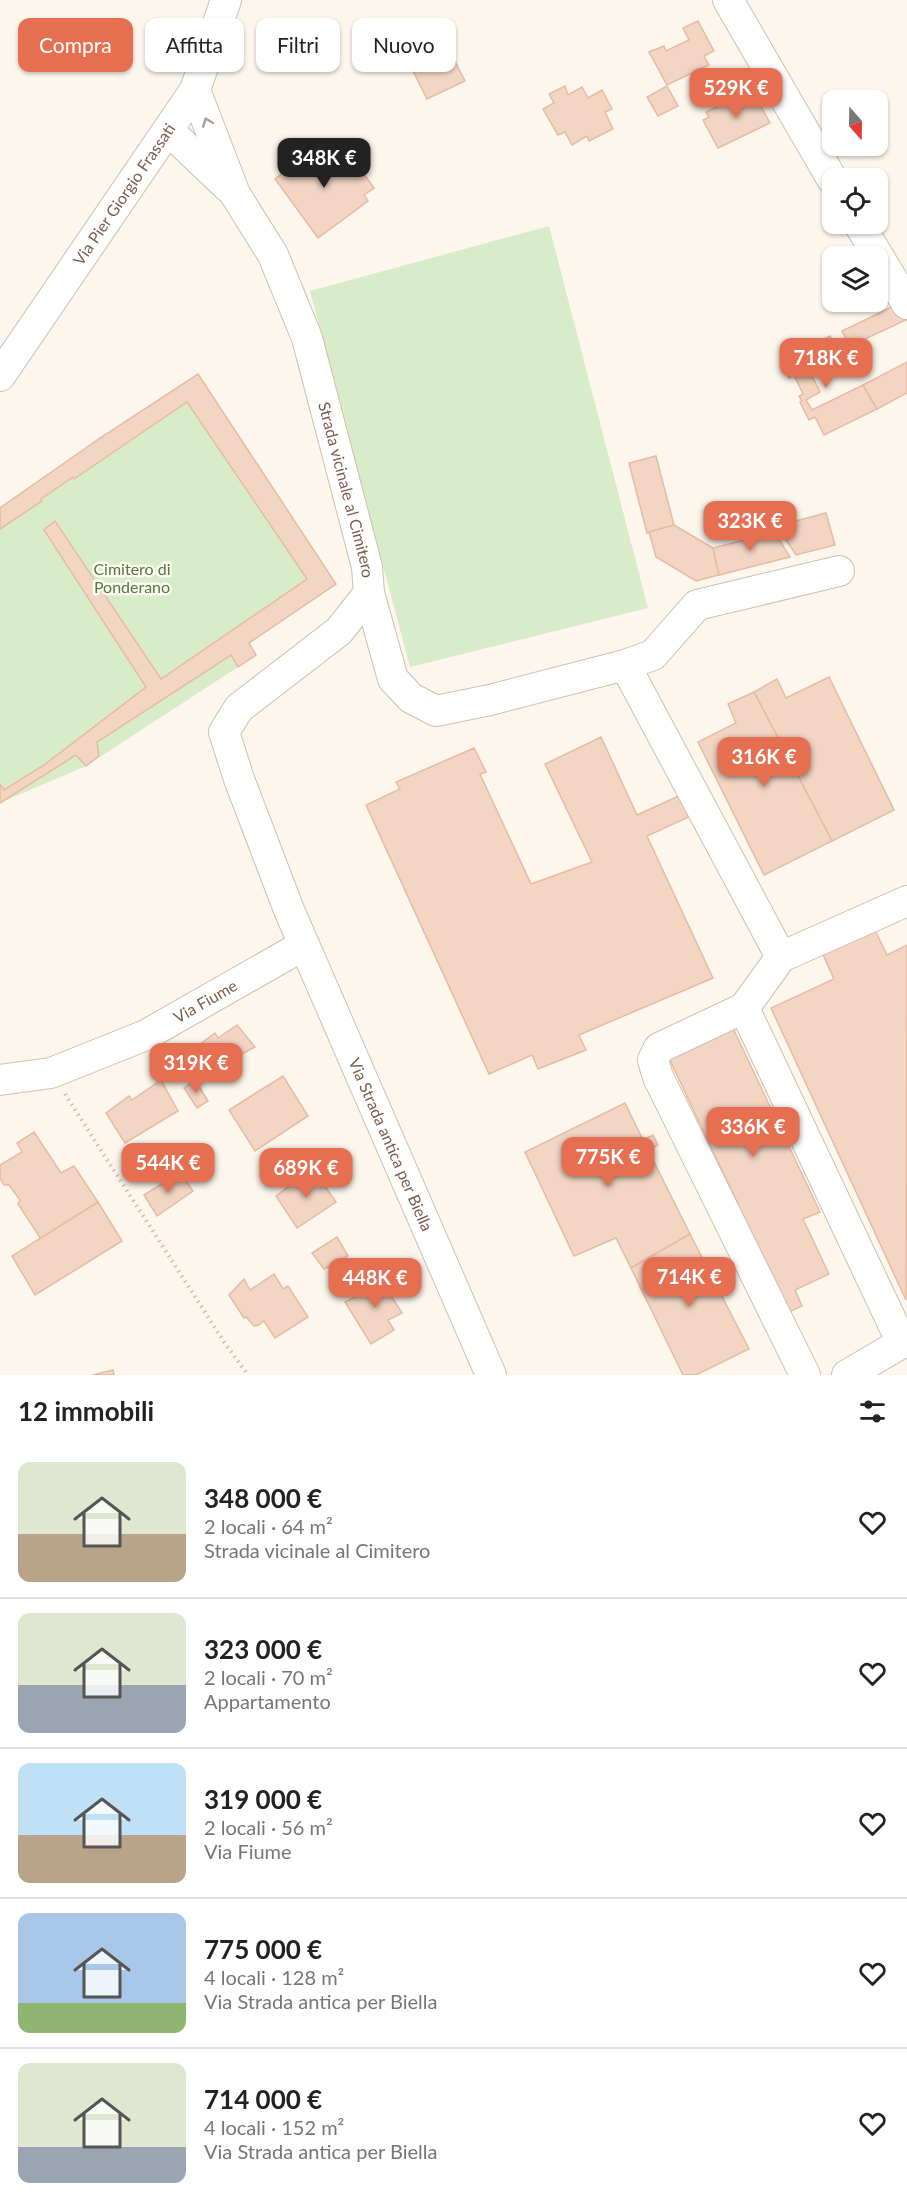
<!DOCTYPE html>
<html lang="it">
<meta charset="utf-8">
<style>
body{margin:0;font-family:Lato,sans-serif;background:#f2f2f2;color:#222;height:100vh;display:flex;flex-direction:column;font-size:22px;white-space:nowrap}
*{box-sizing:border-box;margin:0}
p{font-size:20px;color:#767676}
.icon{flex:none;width:33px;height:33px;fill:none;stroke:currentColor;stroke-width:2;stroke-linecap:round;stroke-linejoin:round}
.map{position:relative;height:1375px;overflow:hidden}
.panel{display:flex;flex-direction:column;background:#fff;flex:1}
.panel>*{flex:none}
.top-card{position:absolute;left:18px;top:18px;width:600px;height:54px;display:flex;gap:12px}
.needle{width:39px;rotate:160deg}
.fabs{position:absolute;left:822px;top:90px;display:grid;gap:12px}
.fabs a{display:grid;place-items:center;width:66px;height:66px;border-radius:12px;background:#fff;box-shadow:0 2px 4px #0004;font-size:30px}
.price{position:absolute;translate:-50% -51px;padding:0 14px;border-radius:12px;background:#e76f51;color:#fff;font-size:20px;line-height:39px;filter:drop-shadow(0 2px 3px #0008)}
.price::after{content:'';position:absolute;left:50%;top:36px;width:18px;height:14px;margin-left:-9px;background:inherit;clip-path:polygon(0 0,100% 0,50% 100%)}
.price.selected{background:#222;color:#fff}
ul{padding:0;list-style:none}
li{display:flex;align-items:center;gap:18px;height:150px;padding:0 18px}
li+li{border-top:2px solid #e0e0e0}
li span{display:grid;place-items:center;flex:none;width:168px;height:120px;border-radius:12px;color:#555}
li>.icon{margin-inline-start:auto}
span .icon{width:72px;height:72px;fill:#fffc;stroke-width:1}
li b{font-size:26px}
h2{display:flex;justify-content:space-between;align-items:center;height:72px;padding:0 18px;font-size:26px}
.pill{padding:0 21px;border-radius:12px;background:#fff;box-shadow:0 2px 4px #0004;font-size:21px;line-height:54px}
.pill.selected{background:#e76f51;color:#fff}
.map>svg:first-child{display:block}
</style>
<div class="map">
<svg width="907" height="1375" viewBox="0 0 907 1375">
<rect width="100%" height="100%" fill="#fdf6ec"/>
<!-- green -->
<g fill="#d8ecc9">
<polygon points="549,226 648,608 410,667 310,291"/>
<polygon points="198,374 336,584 249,643 256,655 238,667 86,766 0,803 0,507"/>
</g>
<!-- building -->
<g fill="#f3d5c3" stroke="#e6bba3" stroke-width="1.5">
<polygon points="434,21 465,81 427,99 397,39"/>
<polygon points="698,21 714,51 704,56 709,65 667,85 649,52 664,46 666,51 689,40 683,28"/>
<polygon points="565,86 568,95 582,87 588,98 602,90 612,109 605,112 613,129 589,141 587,136 572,145 565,132 558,135 543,109 554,103 549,94"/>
<polygon points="667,86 678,106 658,116 647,97"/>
<polygon points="752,90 770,123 718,148 703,120 709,117 706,112"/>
<polygon points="325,142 349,174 359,167 374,188 364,195 368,201 318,238 275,179"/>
<polygon points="898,304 906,320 850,346 842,331"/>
<polygon points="830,336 839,355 809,370 820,392 806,400 812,410 863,385 877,409 824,435 815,417 809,420 800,402 802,401 799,396 803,394 794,375 789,378 781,360"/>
<polygon points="907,362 907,393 877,409 863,385"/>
<polygon points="198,374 336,584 249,643 256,655 238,667 231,655 97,742 99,756 86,766 76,755 0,803 0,784 4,790 44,765 146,687 44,530 55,521 161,679 307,579 187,402 74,479 73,477 41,499 42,501 0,529 0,508 100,438"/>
<polygon points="656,456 674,525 647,533 629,463"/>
<polygon points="826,513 835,545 796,555 777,526"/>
<polygon points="674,525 713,548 719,575 696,581 656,557 649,532"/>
<polygon points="772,528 790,557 719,575 713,548 744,540 747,534"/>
<polygon points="829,677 894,810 832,841 754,692 777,679 786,698"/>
<polygon points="754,692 832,841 764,875 698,742 736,723 728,704"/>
<polygon points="601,737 637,815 683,794 693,815 647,836 713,978 579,1035 586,1050 538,1069 532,1055 489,1074 366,805 400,789 396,782 474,748 486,772 480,774 531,884 592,862 545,764"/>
<polygon points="871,922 887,955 907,945 906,1300 771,1008 834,979 819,946"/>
<polygon points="237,1025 255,1047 231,1060 232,1064 219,1074 199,1045 215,1033 218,1038"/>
<polygon points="732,1026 820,1212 803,1219 829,1274 795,1290 802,1306 789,1312 668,1056"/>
<polygon points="283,1076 308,1116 255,1151 229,1110"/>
<polygon points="161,1080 178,1111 125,1143 106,1113 129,1096 132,1100"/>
<polygon points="195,1080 208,1101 197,1108 184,1088"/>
<polygon points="625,1103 643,1140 653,1135 658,1145 648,1150 690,1234 631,1268 616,1238 574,1256 525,1152"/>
<polygon points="34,1132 61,1173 74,1166 98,1202 41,1239 18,1204 20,1200 9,1185 4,1185 0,1178 0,1165 22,1152 17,1143"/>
<polygon points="313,1169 336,1202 297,1228 276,1196"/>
<polygon points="180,1172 193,1191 157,1216 144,1195"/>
<polygon points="98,1202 122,1241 35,1295 12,1256"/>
<polygon points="690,1234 749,1349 696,1375 683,1375 631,1268"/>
<polygon points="337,1237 348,1256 324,1269 312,1253"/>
<polygon points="274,1274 283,1289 288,1286 308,1317 275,1338 264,1321 259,1325 254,1326 246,1317 244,1318 229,1295 244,1279 250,1290"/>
<polygon points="382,1274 394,1293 390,1294 402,1313 388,1320 394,1330 371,1344 345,1302 362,1294 360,1289"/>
<polygon points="113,1370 114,1375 93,1375"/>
</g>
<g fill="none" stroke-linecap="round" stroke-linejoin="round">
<!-- minor casing -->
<g stroke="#d1beb0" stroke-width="32">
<g id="minor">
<polyline points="728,0 832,179"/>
<path id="s1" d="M195,90l40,104 38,61 34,83 60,229 2,26 -30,38 -100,77 -15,24 15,47 50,131 202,465"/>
<polyline points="168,130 229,188"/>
<polyline points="859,224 907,304"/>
<path id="s2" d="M0,376l195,-286 31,-90"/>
<polyline points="369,593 393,679 411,698 436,711 490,700 625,665 653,655 697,605 839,571"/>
<polyline points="625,665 781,957"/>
<polyline points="744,1008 902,1343"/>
<path id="s3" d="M0,1080l51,-7 95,-38 158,-90"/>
<polyline points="805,1375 658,1077 653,1060 659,1048 744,1008 781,957 907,901"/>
<polyline points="847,1375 907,1340"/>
</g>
</g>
<!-- path -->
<polyline stroke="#d9b8a5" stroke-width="4" stroke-dasharray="1.5 4.5" stroke-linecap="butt" points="65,1094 224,1342 248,1375"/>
<!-- minor -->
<use href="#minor" stroke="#fff" stroke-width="30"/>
</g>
<!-- one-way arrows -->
<defs><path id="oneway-chevron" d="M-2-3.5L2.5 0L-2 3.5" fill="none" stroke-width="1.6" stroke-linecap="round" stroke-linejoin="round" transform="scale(1.5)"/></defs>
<use stroke="#af9d94" href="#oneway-chevron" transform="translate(207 122) rotate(-111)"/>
<g text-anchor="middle" stroke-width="5" stroke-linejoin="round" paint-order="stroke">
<!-- street labels -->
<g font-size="16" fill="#7a5c4d" stroke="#fffaf3">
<text dy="6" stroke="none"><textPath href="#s2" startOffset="220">Via Pier Giorgio Frassati</textPath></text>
<text dy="6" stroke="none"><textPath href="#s1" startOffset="430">Strada vicinale al Cimitero</textPath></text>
<text dy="6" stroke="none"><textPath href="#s3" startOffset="222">Via Fiume</textPath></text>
<text dy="6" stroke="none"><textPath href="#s1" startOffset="1184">Via Strada antica per Biella</textPath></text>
</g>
<!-- park labels -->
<g font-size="16" fill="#537a41" stroke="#fffaf3">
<text x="132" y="575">Cimitero di<tspan x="132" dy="18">Ponderano</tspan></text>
</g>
</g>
</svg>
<div class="fabs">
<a><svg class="needle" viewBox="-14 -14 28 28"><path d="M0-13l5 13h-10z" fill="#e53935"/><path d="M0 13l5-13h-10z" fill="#767676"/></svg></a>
<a><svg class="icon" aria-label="locate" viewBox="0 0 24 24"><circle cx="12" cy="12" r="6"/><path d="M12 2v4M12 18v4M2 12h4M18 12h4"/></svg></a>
<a><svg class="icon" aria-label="layers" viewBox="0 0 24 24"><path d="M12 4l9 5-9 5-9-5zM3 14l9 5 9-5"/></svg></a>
</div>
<b class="price" style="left:736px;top:119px">529K €</b>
<b class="price selected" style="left:324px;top:189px">348K €</b>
<b class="price" style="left:826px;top:389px">718K €</b>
<b class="price" style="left:750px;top:552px">323K €</b>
<b class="price" style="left:764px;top:788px">316K €</b>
<b class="price" style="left:196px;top:1094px">319K €</b>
<b class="price" style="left:753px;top:1158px">336K €</b>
<b class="price" style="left:608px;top:1188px">775K €</b>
<b class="price" style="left:168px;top:1194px">544K €</b>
<b class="price" style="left:306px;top:1199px">689K €</b>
<b class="price" style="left:689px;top:1308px">714K €</b>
<b class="price" style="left:375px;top:1309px">448K €</b>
<div class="top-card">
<a class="pill selected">Compra</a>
<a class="pill">Affitta</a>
<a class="pill">Filtri</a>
<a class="pill">Nuovo</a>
</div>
</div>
<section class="panel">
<h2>12 immobili<svg class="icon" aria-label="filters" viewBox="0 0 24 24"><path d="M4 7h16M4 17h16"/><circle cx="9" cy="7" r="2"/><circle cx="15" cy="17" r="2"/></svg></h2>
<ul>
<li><span style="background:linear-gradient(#dfe7d0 60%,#b9a48a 0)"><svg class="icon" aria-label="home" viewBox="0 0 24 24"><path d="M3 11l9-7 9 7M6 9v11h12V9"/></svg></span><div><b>348 000 €</b><p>2 locali · 64 m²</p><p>Strada vicinale al Cimitero</p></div><svg class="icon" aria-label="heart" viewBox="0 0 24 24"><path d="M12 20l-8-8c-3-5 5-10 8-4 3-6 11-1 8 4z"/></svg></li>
<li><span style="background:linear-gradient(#dfe7d0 60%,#9aa5b1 0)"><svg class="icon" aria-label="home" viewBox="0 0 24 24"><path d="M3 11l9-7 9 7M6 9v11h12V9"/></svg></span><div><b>323 000 €</b><p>2 locali · 70 m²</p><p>Appartamento</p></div><svg class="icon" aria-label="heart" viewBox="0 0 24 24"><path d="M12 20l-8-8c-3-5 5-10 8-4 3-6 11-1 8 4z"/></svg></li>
<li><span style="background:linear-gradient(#bfe0f5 60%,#b9a48a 0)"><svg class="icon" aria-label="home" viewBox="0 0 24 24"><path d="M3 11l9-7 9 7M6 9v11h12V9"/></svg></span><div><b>319 000 €</b><p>2 locali · 56 m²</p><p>Via Fiume</p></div><svg class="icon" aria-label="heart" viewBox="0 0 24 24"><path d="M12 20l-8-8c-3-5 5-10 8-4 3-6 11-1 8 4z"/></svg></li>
<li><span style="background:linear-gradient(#a9c7e8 75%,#8fb573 0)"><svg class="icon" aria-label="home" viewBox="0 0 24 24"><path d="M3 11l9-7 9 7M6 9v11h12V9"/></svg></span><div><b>775 000 €</b><p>4 locali · 128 m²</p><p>Via Strada antica per Biella</p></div><svg class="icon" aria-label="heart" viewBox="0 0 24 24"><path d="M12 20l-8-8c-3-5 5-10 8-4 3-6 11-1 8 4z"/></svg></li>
<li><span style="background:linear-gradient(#dfe7d0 70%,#9aa5b1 0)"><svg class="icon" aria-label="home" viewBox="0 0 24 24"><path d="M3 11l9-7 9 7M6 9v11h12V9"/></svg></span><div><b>714 000 €</b><p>4 locali · 152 m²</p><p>Via Strada antica per Biella</p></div><svg class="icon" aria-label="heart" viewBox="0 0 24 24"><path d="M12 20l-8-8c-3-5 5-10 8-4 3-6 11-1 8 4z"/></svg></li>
</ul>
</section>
